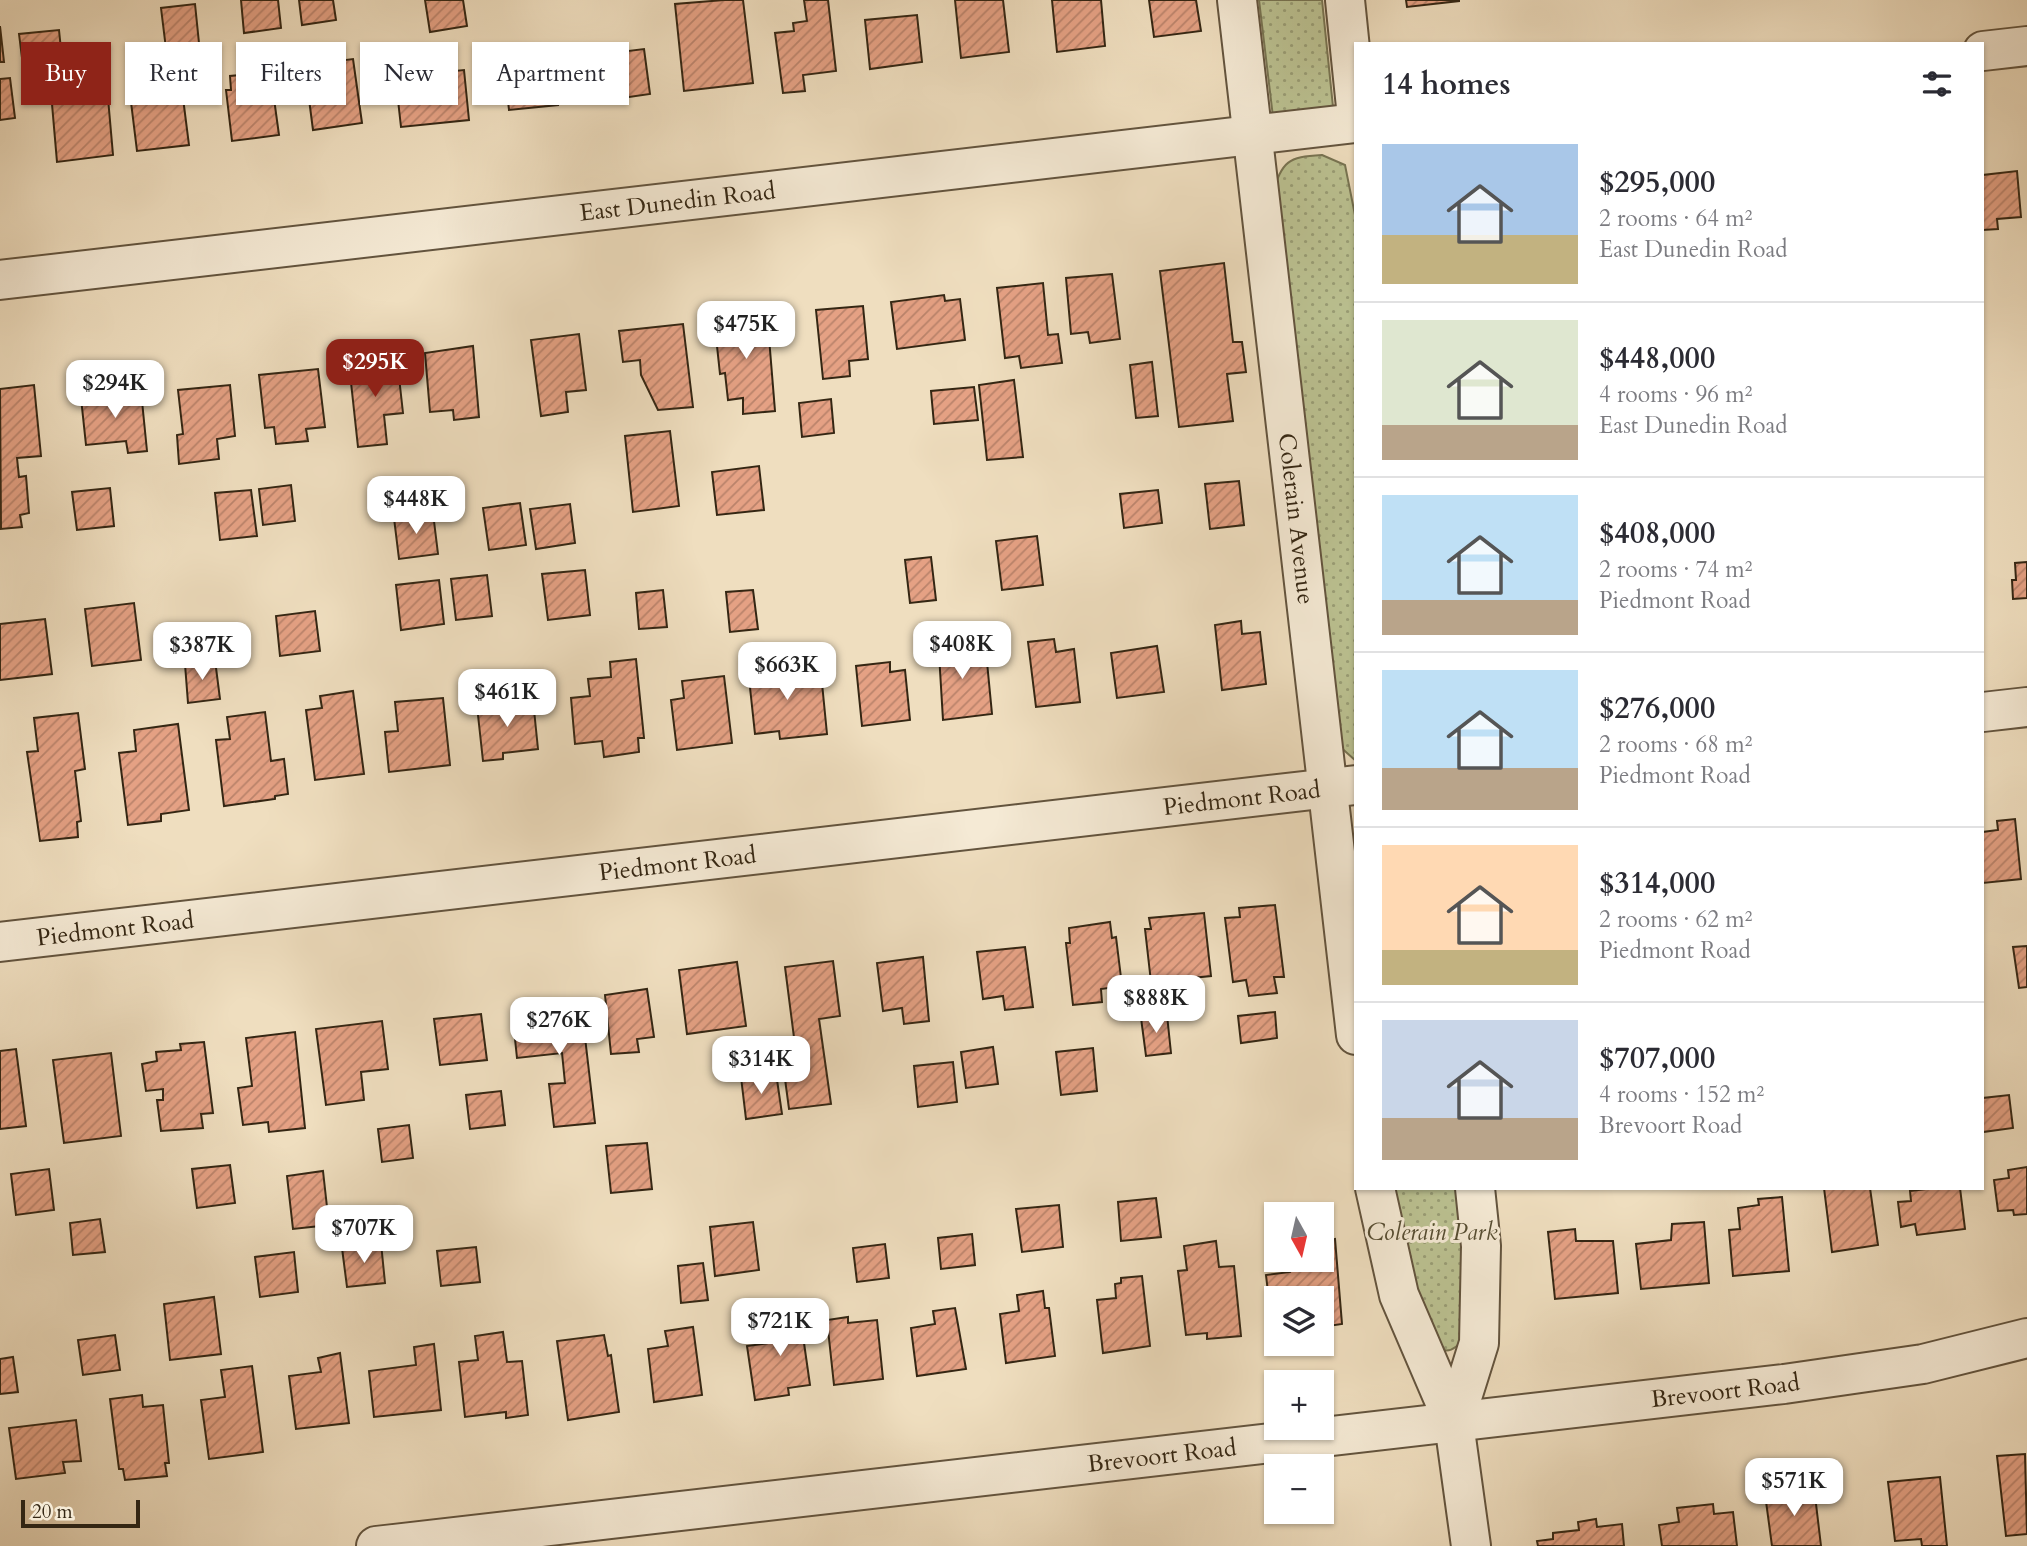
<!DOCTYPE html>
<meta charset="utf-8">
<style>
body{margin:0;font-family:Cardo,serif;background:#f7f7f7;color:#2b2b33;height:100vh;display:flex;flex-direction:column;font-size:26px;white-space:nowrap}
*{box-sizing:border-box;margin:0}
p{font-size:23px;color:#7c7c81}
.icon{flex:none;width:38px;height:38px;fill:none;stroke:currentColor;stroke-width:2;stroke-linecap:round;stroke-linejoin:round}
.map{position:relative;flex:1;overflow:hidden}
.panel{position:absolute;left:1354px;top:42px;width:630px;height:1148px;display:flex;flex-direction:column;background:#fff;border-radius:0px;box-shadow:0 2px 5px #0004}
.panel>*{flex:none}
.hud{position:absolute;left:21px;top:42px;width:665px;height:63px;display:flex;gap:14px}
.needle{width:46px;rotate:172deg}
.controls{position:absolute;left:1264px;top:1202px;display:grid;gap:14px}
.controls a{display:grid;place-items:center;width:70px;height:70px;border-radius:0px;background:#fff;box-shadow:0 2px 5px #0004;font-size:35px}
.scale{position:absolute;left:21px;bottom:18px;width:119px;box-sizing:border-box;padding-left:7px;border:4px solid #342613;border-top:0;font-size:19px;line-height:24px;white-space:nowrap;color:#342613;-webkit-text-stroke:5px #f5ead5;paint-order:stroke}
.price{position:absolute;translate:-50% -60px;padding:0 16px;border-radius:14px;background:#fff;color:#222;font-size:23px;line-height:46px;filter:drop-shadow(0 2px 4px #0008)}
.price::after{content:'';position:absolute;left:50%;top:42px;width:21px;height:16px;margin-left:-10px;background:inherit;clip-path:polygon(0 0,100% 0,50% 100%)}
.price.current{background:#8f2418;color:#fff}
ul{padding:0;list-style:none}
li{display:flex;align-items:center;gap:21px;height:175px;padding:0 28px}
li+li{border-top:2px solid #e1e1e2}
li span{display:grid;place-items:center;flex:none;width:196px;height:140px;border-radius:0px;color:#555}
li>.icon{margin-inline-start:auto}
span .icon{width:84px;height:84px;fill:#fffc;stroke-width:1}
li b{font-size:30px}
h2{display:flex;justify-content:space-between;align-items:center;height:84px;padding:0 28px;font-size:30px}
.pill{padding:0 24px;border-radius:0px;background:#fff;box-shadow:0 2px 5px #0004;font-size:24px;line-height:63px}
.pill.current{background:#8f2418;color:#fff}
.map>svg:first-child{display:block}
</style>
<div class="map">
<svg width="2027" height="1546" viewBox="0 0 2027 1546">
<defs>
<pattern id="park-dots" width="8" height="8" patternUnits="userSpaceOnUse" patternTransform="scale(1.75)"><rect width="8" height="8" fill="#bbc191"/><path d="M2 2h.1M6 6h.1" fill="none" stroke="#999d75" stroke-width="1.8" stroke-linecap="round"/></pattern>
<pattern id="building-hatch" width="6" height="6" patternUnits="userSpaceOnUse" patternTransform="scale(1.75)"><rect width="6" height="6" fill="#e5a184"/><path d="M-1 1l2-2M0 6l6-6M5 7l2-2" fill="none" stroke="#ba836b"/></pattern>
</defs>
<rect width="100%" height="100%" fill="#efdebf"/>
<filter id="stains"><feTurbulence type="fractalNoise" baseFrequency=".00286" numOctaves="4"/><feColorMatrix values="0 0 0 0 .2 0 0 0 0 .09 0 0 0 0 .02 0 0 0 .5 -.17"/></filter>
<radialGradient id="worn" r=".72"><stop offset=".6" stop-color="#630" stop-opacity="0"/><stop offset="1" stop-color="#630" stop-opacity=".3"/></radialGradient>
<!-- park -->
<g fill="url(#park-dots)" stroke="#787452" stroke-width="2">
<polygon points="1259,0 1322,0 1333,107 1273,117"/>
<path d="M1322,155l23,10 11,55v541l-19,-17 -65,-550c11,-33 15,-37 50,-39z"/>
<path d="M1389,1188h77v147c-17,26 -29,16 -43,-6z"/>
</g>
<!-- building -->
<g fill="url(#building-hatch)" stroke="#342613" stroke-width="2">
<polygon points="241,0 278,0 281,28 244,33"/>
<polygon points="299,0 333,0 336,20 302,25"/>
<polygon points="425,0 463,0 467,26 430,32"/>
<polygon points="724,0 743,0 753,83 684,91 675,4"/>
<polygon points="804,0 828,0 836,71 803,75 805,91 783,93 775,33 794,31 793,23 807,21"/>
<polygon points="955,0 1003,0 1009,52 961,58"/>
<polygon points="1052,0 1101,0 1105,46 1057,52"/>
<polygon points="1149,0 1196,0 1201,31 1154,37"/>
<polygon points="1406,0 1459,0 1459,1 1407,7"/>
<polygon points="195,4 200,53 167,57 161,8"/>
<polygon points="917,15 922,62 870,69 865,20"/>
<polygon points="0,26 4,62 0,62"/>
<polygon points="59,30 63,69 24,74 19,34"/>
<polygon points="531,44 533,59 552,57 558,105 509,110 502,47"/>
<polygon points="644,49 650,94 601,101 595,55"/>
<polygon points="353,59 362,123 313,130 306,76 322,74 321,63"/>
<polygon points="423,61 425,74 464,70 469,120 401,127 394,64"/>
<polygon points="251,74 253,86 272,84 279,135 232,141 226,90 231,90 230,76"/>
<polygon points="10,78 15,118 0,120 0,79"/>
<polygon points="102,79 103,98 108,98 113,155 57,162 52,104 65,102 63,83"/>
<polygon points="167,81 170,100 183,98 189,145 137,151 131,102 136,102 133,85"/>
<polygon points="2017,171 2021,217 1997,219 1998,229 1983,230 1983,175"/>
<polygon points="1224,263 1233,342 1242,342 1246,372 1227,374 1233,421 1179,427 1160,271"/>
<polygon points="1112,274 1120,339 1090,343 1088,332 1071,334 1066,278"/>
<polygon points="1043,283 1048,335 1058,334 1062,363 1021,368 1019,356 1005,358 997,288"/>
<polygon points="944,295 945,301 960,299 965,340 897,349 891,302"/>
<polygon points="863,306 868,359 849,361 850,376 823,379 816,310"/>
<polygon points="767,313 775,411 743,414 743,398 728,400 725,373 720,374 714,318"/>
<polygon points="683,324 693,407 658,410 641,375 640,360 623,362 619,331"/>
<polygon points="579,334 586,390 566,392 568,412 541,416 531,340"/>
<polygon points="473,346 479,417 454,420 453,410 430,412 425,353"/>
<polygon points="397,359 403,413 384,415 387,444 358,447 349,364"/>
<polygon points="1152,362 1158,416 1136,418 1130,365"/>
<polygon points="318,369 325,427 306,429 308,441 276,444 274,427 265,428 259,375"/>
<polygon points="1014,380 1023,457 987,460 979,385"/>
<polygon points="34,385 41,456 17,458 19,477 26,476 29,513 20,515 22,527 1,529 0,389"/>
<polygon points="230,385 235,436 217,439 219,459 179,464 177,435 183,434 178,390"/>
<polygon points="974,387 978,420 934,424 931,391"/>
<polygon points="141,391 147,451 128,453 126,441 86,445 81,398"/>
<polygon points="831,399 834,433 802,437 799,403"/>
<polygon points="670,431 679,506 633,512 625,436"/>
<polygon points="759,466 764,510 717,515 712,472"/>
<polygon points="1239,481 1244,525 1210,529 1205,484"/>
<polygon points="291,485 295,521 263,525 259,489"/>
<polygon points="110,488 114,526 77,530 72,492"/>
<polygon points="251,490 257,536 220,540 215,493"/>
<polygon points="1158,490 1162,523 1124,528 1120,494"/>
<polygon points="520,503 526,545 489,550 483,508"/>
<polygon points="570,504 575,543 536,549 530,509"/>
<polygon points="433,513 438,554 399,559 394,518"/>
<polygon points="1037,536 1043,585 1002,590 996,541"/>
<polygon points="931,557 936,600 910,603 905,560"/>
<polygon points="2027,562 2027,598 2013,599 2012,580 2016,580 2015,563"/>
<polygon points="585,570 590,615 548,620 542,574"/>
<polygon points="487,575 492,616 456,620 451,579"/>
<polygon points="439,580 444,624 401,630 396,585"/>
<polygon points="663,590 667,627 639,629 636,593"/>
<polygon points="753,590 758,629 730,632 726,592"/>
<polygon points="134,603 141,660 92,666 85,609"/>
<polygon points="315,611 320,651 280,656 276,616"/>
<polygon points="45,619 52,674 0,680 0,624"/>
<polygon points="1241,621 1242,634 1260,632 1266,684 1222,690 1215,625"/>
<polygon points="966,635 970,664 987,662 992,714 943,720 938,637"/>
<polygon points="1054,639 1056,652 1074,649 1080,702 1036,707 1028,642"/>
<polygon points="1157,646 1164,692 1117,698 1111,653"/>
<polygon points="636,659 644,738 638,738 639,752 604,757 602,741 575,744 571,698 590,696 588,679 611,677 610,662"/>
<polygon points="215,660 220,699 188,703 185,664"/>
<polygon points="890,662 890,672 905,670 910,720 862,726 856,666"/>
<polygon points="794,664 795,676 821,673 827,734 780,739 779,731 755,734 748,669"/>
<polygon points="724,676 732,743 677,750 671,700 684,698 682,681"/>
<polygon points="353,691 364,774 315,780 306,710 322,708 320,696"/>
<polygon points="443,698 450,765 389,772 385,732 398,731 395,702"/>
<polygon points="533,700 538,749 503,753 503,759 483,761 477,706"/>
<polygon points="265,712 271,761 284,759 288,794 275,796 275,799 224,806 216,740 230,739 227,717"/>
<polygon points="78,713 85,769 75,771 81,821 77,822 78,837 40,841 27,752 38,751 34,718"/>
<polygon points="178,724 189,810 161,814 161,821 128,825 119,753 136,751 134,730"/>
<polygon points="2015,819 2021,879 1983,883 1983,832 1998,830 1997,821"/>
<polygon points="1275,905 1284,977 1274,977 1277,993 1249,996 1246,980 1233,982 1225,918 1240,917 1239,908"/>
<polygon points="1204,913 1211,976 1151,982 1145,929 1151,929 1149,918"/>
<polygon points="1110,922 1112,938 1116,937 1122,986 1101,989 1102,1002 1073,1005 1066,943 1070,943 1069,928"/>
<polygon points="2027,946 2027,987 2019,988 2013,947"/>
<polygon points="1025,947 1033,1007 1005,1010 1003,996 983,999 977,952"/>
<polygon points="923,957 929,1021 904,1024 902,1008 883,1011 877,963"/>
<polygon points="833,961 840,1016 819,1019 831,1104 789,1109 783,1064 797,1061 785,967"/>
<polygon points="737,962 746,1026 687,1034 679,970"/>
<polygon points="647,989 654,1037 637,1039 639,1052 611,1054 605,995"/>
<polygon points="581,1003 595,1123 554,1127 549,1084 565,1083 562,1053 517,1058 512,1010"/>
<polygon points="1275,1012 1277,1038 1241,1043 1238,1016"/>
<polygon points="481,1014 487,1060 440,1065 434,1019"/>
<polygon points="1167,1015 1171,1053 1146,1056 1141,1018"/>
<polygon points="382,1021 388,1069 361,1072 364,1100 326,1105 316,1029"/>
<polygon points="295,1032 305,1128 269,1132 268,1122 243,1125 238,1088 252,1086 246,1038"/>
<polygon points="204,1042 213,1113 201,1114 203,1128 161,1131 157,1100 163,1100 163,1089 146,1091 142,1064 157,1061 156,1052 181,1050 180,1044"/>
<polygon points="993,1047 998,1084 966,1088 961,1052"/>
<polygon points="1093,1048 1097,1091 1061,1095 1056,1052"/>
<polygon points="16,1049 26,1126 0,1129 0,1051"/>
<polygon points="111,1053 121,1136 64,1143 53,1060"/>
<polygon points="953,1062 957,1102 918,1107 914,1066"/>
<polygon points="776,1073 782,1114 746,1119 741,1077"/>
<polygon points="501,1091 505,1125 470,1129 466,1095"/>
<polygon points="2009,1095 2013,1128 1983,1132 1983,1098"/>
<polygon points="409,1125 413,1158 382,1162 378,1129"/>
<polygon points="647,1143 652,1189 611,1193 606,1146"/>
<polygon points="230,1165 235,1203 197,1208 192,1169"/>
<polygon points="2027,1167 2027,1214 2014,1215 2013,1210 1998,1211 1994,1180 2009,1178 2008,1170"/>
<polygon points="49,1169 54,1210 16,1215 11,1174"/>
<polygon points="323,1171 329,1225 293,1229 287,1176"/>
<polygon points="1824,1188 1870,1188 1878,1245 1832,1252"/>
<polygon points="1935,1188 1960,1188 1965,1229 1917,1235 1915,1224 1901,1227 1898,1202 1911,1201 1910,1191"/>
<polygon points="1782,1197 1789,1271 1733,1276 1729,1230 1740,1229 1738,1208 1759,1205 1758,1199"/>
<polygon points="1156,1198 1161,1237 1121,1241 1118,1202"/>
<polygon points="1059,1205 1063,1247 1022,1252 1016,1209"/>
<polygon points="100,1219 105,1252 73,1255 70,1223"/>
<polygon points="1324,1220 1326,1241 1335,1239 1342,1324 1321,1327 1321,1298 1276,1298 1276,1327 1272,1327 1266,1275 1290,1272 1288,1260 1321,1260 1321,1221"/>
<polygon points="753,1222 759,1270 715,1276 710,1227"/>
<polygon points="1704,1222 1709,1283 1641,1289 1636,1244 1671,1240 1672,1224"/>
<polygon points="1575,1229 1576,1241 1613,1241 1618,1293 1555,1299 1548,1232"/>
<polygon points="972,1234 975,1265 941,1269 938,1238"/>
<polygon points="1216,1241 1219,1267 1234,1266 1241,1336 1207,1339 1207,1333 1186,1335 1178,1271 1187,1270 1184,1246"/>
<polygon points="381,1243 385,1283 347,1287 342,1248"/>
<polygon points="885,1244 889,1278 857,1282 853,1248"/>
<polygon points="476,1247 480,1282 441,1286 437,1251"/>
<polygon points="294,1252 298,1292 260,1297 255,1257"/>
<polygon points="703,1263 708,1300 681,1303 678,1266"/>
<polygon points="1142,1276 1150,1346 1103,1353 1097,1300 1116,1298 1115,1284 1121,1283 1121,1278"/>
<polygon points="1043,1291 1045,1308 1049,1308 1055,1356 1006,1363 1000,1314 1019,1311 1017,1295"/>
<polygon points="214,1297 221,1354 170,1360 164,1304"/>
<polygon points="799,1308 810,1385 788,1388 789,1395 755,1400 747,1346 776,1342 772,1312"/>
<polygon points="955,1308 966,1369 917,1376 911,1328 935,1324 933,1311"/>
<polygon points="848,1317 848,1323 877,1320 883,1379 834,1385 827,1320"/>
<polygon points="693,1327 702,1395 654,1402 648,1349 668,1346 665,1331"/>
<polygon points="503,1332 507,1362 522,1361 528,1415 506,1418 506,1412 465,1417 459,1362 478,1360 475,1336"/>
<polygon points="115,1335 120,1370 83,1375 78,1340"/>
<polygon points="604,1335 608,1356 611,1355 619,1412 568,1420 557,1341"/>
<polygon points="434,1344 441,1410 374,1417 369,1371 416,1365 414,1347"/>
<polygon points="340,1353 349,1423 296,1429 289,1376 321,1372 318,1358"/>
<polygon points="13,1357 18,1392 0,1394 0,1359"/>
<polygon points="252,1366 263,1452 209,1459 201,1400 225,1397 221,1370"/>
<polygon points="142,1395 143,1407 163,1405 169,1463 165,1463 167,1476 125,1480 123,1469 119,1469 110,1399"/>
<polygon points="76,1420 81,1461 63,1462 65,1473 16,1479 9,1428"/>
<polygon points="2025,1454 2027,1534 2006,1536 1997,1456"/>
<polygon points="1940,1477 1947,1546 1922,1546 1921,1539 1895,1541 1888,1482"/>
<polygon points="1814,1487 1821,1546 1772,1546 1765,1494"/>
<polygon points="1713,1504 1714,1514 1733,1512 1737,1546 1662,1546 1659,1525 1679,1522 1677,1508"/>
<polygon points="1596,1519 1597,1527 1622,1524 1624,1546 1538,1546 1537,1541 1553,1539 1553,1533 1579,1530 1578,1522"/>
</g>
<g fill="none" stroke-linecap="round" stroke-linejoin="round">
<!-- minor casing -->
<g stroke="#63543e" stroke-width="42">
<g id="minor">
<path id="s1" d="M1237,0l119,1035"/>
<polyline points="1345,0 1356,107"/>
<polyline points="1983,51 2027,46"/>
<path id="s2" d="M0,280l1356,-157"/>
<polyline points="1983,712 2027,707"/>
<path id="s3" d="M0,942l1356,-157"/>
<polyline points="1375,1188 1399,1295 1454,1423 1471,1546"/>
<polyline points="1454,1423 1479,1343 1481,1246 1475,1188"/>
<path id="s4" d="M376,1546l1408,-162 139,-20 104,-26"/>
</g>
</g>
<!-- minor -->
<use href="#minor" stroke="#f5ead5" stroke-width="38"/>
</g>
<g text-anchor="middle" stroke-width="6" stroke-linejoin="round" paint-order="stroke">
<!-- street labels -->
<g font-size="24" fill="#342613" stroke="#f5ead5">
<text dy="8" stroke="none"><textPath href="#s2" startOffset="682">East Dunedin Road</textPath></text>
<text dy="8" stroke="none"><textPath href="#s1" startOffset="522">Colerain Avenue</textPath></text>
<text dy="8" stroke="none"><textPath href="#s3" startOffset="1250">Piedmont Road</textPath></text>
<text dy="8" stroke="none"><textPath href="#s3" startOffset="682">Piedmont Road</textPath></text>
<text dy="8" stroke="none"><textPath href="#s3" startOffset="116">Piedmont Road</textPath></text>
<text dy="8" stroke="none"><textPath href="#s4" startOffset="1358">Brevoort Road</textPath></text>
<text dy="8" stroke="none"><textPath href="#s4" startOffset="791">Brevoort Road</textPath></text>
</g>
<!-- park labels -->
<g font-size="24" font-style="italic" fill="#564d32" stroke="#f5ead5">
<text x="1432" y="1240">Colerain Park</text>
</g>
</g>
<rect width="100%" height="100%" filter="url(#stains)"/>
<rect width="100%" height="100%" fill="url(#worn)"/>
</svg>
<div class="controls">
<a><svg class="needle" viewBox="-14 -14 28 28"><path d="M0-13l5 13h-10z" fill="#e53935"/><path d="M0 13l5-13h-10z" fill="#7c7c81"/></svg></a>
<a><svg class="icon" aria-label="layers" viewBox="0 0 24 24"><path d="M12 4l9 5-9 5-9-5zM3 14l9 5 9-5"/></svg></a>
<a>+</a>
<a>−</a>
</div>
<div class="scale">20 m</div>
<b class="price" style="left:746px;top:361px">$475K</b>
<b class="price current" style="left:375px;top:399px">$295K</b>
<b class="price" style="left:115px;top:420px">$294K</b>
<b class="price" style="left:416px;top:536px">$448K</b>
<b class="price" style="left:962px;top:681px">$408K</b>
<b class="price" style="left:202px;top:682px">$387K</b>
<b class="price" style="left:787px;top:702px">$663K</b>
<b class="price" style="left:507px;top:729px">$461K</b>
<b class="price" style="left:1156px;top:1035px">$888K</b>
<b class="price" style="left:559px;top:1057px">$276K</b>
<b class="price" style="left:761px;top:1096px">$314K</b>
<b class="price" style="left:364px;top:1265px">$707K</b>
<b class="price" style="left:780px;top:1358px">$721K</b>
<b class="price" style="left:1794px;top:1518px">$571K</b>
<div class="hud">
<a class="pill current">Buy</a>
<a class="pill">Rent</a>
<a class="pill">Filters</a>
<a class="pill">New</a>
<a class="pill">Apartment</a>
</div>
<section class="panel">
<h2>14 homes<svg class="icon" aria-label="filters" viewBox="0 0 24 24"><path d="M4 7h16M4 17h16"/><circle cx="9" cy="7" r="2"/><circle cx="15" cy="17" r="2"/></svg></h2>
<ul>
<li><span style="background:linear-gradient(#a9c7e8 65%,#c2b280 0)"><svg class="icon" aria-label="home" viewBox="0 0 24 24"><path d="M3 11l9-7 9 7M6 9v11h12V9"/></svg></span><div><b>$295,000</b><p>2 rooms · 64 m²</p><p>East Dunedin Road</p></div></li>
<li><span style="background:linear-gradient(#dfe7d0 75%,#b9a48a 0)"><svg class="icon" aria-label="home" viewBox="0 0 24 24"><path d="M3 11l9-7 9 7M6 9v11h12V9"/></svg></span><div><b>$448,000</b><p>4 rooms · 96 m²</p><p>East Dunedin Road</p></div></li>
<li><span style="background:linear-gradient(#bfe0f5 75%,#b9a48a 0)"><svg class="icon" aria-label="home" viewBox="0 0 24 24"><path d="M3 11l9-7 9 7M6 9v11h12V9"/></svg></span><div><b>$408,000</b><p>2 rooms · 74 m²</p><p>Piedmont Road</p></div></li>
<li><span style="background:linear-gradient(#bfe0f5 70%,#b9a48a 0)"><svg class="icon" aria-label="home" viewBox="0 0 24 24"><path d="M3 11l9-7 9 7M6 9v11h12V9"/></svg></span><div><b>$276,000</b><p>2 rooms · 68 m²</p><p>Piedmont Road</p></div></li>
<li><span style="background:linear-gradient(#ffd9b3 75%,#c2b280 0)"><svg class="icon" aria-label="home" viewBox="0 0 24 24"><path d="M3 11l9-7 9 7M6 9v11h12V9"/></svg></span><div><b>$314,000</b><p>2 rooms · 62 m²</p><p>Piedmont Road</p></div></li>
<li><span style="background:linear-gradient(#c9d6e8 70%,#b9a48a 0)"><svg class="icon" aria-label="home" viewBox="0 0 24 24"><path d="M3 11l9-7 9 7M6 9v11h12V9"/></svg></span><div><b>$707,000</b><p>4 rooms · 152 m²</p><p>Brevoort Road</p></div></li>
</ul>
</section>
</div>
